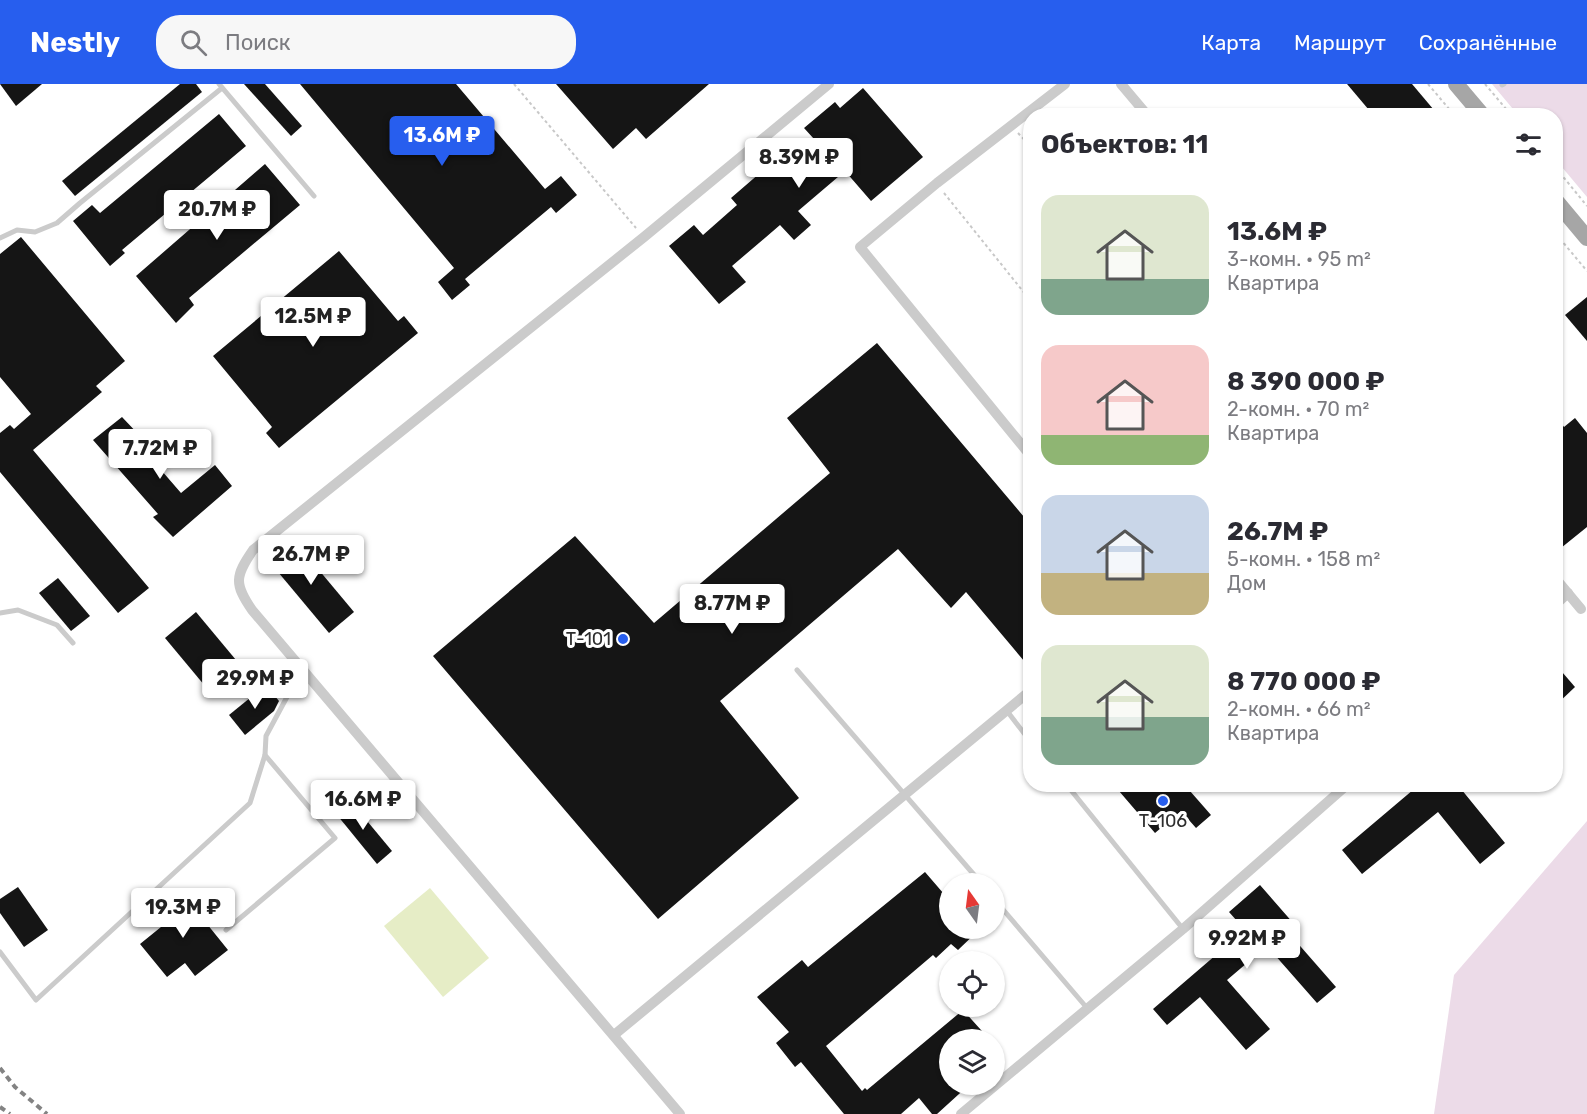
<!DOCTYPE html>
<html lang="ru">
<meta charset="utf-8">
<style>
body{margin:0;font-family:Rubik,sans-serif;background:#f7f7f7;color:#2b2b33;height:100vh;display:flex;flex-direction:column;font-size:22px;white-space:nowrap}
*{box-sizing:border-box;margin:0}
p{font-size:20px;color:#7c7c81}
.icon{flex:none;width:33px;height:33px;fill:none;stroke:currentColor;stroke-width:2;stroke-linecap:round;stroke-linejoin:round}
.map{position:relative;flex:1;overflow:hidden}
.sheet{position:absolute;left:1023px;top:24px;width:540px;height:684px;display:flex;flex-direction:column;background:#fff;border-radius:24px;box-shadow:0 2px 4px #0004}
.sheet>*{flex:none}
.needle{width:39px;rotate:346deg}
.fabs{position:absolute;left:939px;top:789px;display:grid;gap:12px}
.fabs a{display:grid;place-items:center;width:66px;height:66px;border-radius:50%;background:#fff;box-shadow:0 2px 4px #0004;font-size:30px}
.price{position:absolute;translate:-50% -51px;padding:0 14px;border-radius:6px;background:#fff;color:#222;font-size:20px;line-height:39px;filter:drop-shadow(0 2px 3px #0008)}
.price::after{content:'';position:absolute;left:50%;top:36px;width:18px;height:14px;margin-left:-9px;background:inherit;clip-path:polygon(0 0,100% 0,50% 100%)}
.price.selected{background:#275eee;color:#fff}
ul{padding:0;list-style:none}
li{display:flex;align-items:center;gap:18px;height:150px;padding:0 18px}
li span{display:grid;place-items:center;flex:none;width:168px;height:120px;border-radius:18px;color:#555}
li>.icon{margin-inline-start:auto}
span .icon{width:72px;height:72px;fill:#fffc;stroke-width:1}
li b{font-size:26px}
h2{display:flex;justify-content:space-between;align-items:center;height:72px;padding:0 18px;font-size:26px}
header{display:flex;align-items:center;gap:36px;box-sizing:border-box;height:84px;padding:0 30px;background:#275eee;color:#fff}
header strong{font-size:28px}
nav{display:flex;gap:33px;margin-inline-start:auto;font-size:21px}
.search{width:420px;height:54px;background:#f7f7f7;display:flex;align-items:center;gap:15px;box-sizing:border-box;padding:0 21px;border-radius:24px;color:#7c7c81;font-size:22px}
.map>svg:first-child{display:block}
</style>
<header>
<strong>Nestly</strong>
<div class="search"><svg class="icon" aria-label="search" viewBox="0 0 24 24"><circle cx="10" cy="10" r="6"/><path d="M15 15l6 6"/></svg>Поиск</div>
<nav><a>Карта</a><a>Маршрут</a><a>Сохранённые</a></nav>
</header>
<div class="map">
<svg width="1587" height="1030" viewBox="0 0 1587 1030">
<rect width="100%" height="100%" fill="#fff"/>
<!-- green -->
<g fill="#ecdbe8">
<polygon points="1492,0 1587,0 1587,113 1556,76 1556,32 1518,31"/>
<polygon points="1587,737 1587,1030 1434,1030 1454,891"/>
</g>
<!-- water -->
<polygon fill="#e6edc6" points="430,804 489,874 443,913 384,842"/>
<!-- building -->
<g fill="#151515">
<polygon points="0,0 42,0 16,22"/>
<polygon points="180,0 196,0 202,8 75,112 62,97"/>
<polygon points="244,0 265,0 302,42 291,52"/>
<polygon points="300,0 456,0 545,105 561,92 577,111 556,129 551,123 465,195 470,201 452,216 438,198 454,184"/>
<polygon points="556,0 709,0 646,55 636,44 613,65"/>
<polygon points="1347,0 1412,0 1439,32 1374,32"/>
<polygon points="863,4 923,73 871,117 845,87 798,127 811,141 794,156 780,141 732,182 746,198 719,220 669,162 694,141 703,151 737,121 731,114 776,75 782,83 814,55 804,44 835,18 840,24"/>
<polygon points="219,30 246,62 122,166 125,169 110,182 73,137 92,121 100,129"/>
<polygon points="265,80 300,121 189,214 194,221 176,239 136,192"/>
<polygon points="21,153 125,277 96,302 102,308 33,366 149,504 118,529 0,388 0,349 10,341 14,345 31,330 0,293 0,170"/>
<polygon points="339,167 398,237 404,232 418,249 279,364 266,349 272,343 213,272"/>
<polygon points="1587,213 1587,257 1565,231"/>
<polygon points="877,259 1030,440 1030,584 966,508 951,524 898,465 720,617 799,714 658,835 433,572 575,452 654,539 830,389 787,334"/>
<polygon points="1556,332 1564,343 1575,334 1587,349 1587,443 1556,468"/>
<polygon points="122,333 140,352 136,357 181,409 215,381 232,402 173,453 153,433 158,430 93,356"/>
<polygon points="293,455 354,528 329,549 268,476"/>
<polygon points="58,494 90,532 71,547 39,509"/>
<polygon points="196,528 241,582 210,608 165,554"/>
<polygon points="1556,581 1575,603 1556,621"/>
<polygon points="266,601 279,617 274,627 245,651 229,631"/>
<polygon points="1113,700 1197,700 1190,707 1211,731 1196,744 1181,727 1155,749"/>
<polygon points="1420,700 1457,700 1505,759 1480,780 1438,728 1362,790 1342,766"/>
<polygon points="348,714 392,767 377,780 333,726"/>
<polygon points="925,788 950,817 950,844 981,844 958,866 951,860 936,874 933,871 826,962 862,1007 865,1004 867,1006 963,926 990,956 950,956 950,1000 970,1000 937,1030 932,1030 919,1014 901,1030 844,1030 801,978 795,983 776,959 789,948 757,913 802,876 808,883"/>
<polygon points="1260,801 1294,840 1287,847 1336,903 1317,919 1267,862 1227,896 1270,945 1246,966 1200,913 1167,941 1153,925 1245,846 1229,828"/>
<polygon points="18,803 48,846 24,863 0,829 0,815"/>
<polygon points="182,809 228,866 195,892 185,879 167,893 140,860 161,843 153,832"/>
</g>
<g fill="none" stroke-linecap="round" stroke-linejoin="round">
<!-- path -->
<g stroke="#c8c8c8" stroke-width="2" stroke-dasharray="3 3" stroke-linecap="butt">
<polyline points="514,0 636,144"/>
<polyline points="1428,0 1455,32"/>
<polyline points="1485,0 1512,32"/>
<polyline points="1018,49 1030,62"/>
<polyline points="1556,84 1587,122"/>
<polyline points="944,109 1030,216"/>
<polyline points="1556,150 1587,187"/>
</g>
<!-- service -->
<g stroke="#cbcbcb" stroke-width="5">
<polyline points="219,0 314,112"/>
<polyline points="1502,1 1504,0"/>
<polyline points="0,154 17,146 35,148 57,139 80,119 222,4"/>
<polyline points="0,529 18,526 57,541 73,559"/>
<polyline points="797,586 982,800"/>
<polyline points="1007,627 1030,657"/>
<polyline points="1066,700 1183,845"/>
<polyline points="994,815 1087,924"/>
<polyline points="226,846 335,754 265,671 266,652 302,585"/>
<polyline points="0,868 36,916 250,719 265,671"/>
</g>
<!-- minor -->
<g stroke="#cbcbcb" stroke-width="10">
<polyline points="1121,0 1148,32"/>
<polyline points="1030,371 860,163 937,99 1065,0"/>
<polyline points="1556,495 1581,525"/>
<polyline points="1556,520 1568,509"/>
<polyline points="614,951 1030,607"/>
<path d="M680,1030l-428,-504c-18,-26 -17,-34 1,-60l391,-313 185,-153"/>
<polyline points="961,1030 1183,845 1348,700"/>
</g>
<!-- primary -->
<g stroke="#a6a6a6" stroke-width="16">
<polyline points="1456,0 1483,32"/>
<polyline points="1556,117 1587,154"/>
</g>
<!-- rail -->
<g stroke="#838383" stroke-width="4" stroke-dasharray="6 4.5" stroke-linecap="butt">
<polyline points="0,984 15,1003 47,1030"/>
<polyline points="0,1023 10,1030"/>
</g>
</g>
<!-- markers -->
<g fill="#275eee" stroke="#fff" stroke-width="2">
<circle cx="623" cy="555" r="6"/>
<circle cx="1163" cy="717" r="6"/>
</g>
<g text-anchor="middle" stroke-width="6" stroke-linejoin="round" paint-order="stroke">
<!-- poi labels -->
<g font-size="18" fill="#2e2e2e" stroke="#fff" text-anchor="end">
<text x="611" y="561">Т-101</text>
<text x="1163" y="743" text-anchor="middle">Т-106</text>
</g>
</g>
</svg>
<div class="fabs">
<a><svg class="needle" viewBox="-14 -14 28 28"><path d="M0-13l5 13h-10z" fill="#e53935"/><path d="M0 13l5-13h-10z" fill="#7c7c81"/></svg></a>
<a><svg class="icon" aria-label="locate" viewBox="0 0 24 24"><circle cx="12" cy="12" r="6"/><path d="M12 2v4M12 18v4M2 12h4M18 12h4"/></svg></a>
<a><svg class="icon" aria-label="layers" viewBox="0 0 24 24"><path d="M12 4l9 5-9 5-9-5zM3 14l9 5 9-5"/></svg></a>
</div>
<b class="price selected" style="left:442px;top:83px">13.6M ₽</b>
<b class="price" style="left:799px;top:105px">8.39M ₽</b>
<b class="price" style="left:217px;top:157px">20.7M ₽</b>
<b class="price" style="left:313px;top:264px">12.5M ₽</b>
<b class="price" style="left:160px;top:396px">7.72M ₽</b>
<b class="price" style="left:311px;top:502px">26.7M ₽</b>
<b class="price" style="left:732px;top:551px">8.77M ₽</b>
<b class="price" style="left:255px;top:626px">29.9M ₽</b>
<b class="price" style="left:363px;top:747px">16.6M ₽</b>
<b class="price" style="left:183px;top:855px">19.3M ₽</b>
<b class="price" style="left:1247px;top:886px">9.92M ₽</b>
<section class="sheet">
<h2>Объектов: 11<svg class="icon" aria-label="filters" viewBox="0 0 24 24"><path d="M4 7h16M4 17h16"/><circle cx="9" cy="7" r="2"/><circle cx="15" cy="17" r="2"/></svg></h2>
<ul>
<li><span style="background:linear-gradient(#dfe7d0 70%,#7fa58c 0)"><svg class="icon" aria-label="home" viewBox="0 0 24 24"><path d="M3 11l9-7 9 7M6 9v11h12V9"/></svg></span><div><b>13.6M ₽</b><p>3-комн. · 95 m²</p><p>Квартира</p></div></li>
<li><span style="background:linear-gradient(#f6c9c9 75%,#8fb573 0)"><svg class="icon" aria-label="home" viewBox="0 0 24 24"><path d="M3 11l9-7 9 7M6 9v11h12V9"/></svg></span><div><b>8 390 000 ₽</b><p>2-комн. · 70 m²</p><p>Квартира</p></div></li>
<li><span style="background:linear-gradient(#c9d6e8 65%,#c2b280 0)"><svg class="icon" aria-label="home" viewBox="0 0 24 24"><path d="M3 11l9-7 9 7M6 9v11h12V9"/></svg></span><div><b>26.7M ₽</b><p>5-комн. · 158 m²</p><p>Дом</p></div></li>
<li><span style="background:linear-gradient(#dfe7d0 60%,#7fa58c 0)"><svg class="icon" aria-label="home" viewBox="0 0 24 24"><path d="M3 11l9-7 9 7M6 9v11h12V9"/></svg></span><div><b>8 770 000 ₽</b><p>2-комн. · 66 m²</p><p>Квартира</p></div></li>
</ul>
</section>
</div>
